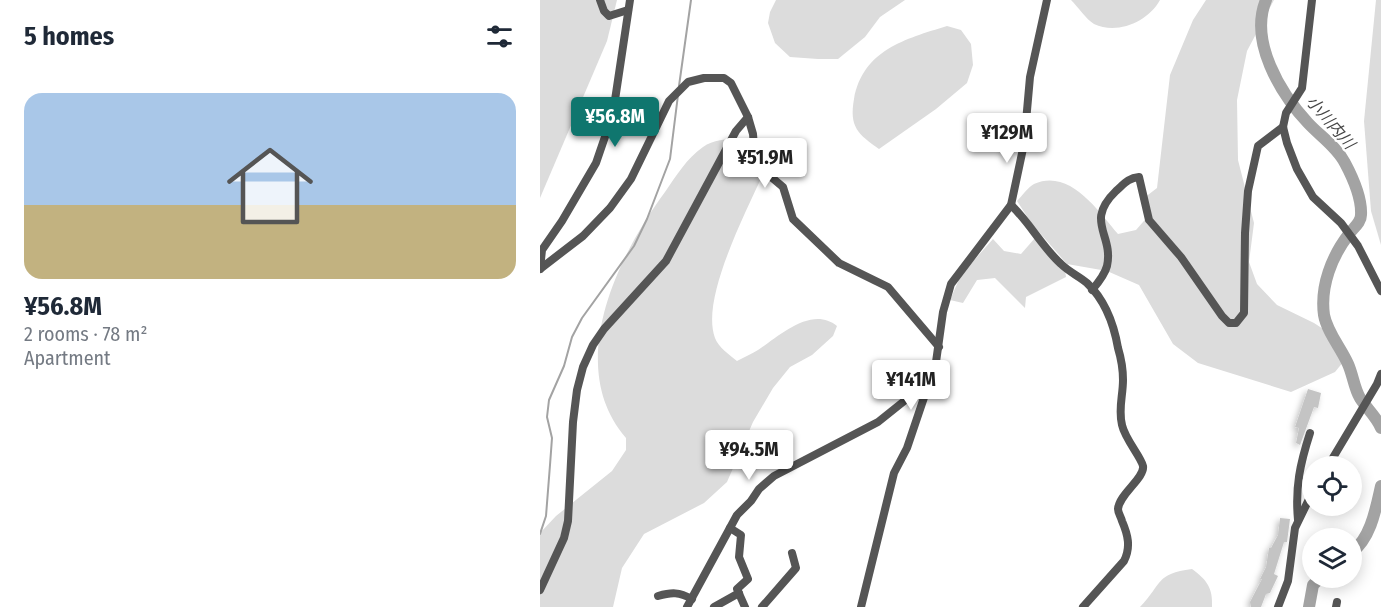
<!DOCTYPE html>
<meta charset="utf-8">
<style>
body{margin:0;font-family:"Fira Sans Condensed","Noto Sans JP",sans-serif;background:#f2f2f3;color:#1f2937;height:100vh;display:flex;flex-direction:column;font-size:22px;white-space:nowrap}
*{box-sizing:border-box;margin:0}
p{font-size:20px;color:#747a83}
.icon{flex:none;width:33px;height:33px;fill:none;stroke:currentColor;stroke-width:2;stroke-linecap:round;stroke-linejoin:round}
.map{position:relative;flex:1;overflow:hidden}
.side{display:flex;flex-direction:column;background:#fff;width:540px}
.side>*{flex:none}
.controls{position:absolute;left:762px;top:456px;display:grid;gap:12px}
.controls a{display:grid;place-items:center;width:60px;height:60px;border-radius:50%;background:#fff;box-shadow:0 3px 15px #0003;font-size:30px}
.price{position:absolute;translate:-50% -51px;padding:0 14px;border-radius:6px;background:#fff;color:#222;font-size:20px;line-height:39px;filter:drop-shadow(0 2px 3px #0008)}
.price::after{content:'';position:absolute;left:50%;top:36px;width:18px;height:14px;margin-left:-9px;background:inherit;clip-path:polygon(0 0,100% 0,50% 100%)}
.price.current{background:#0f766e;color:#fff}
ul{padding:0;list-style:none}
li{display:grid;align-content:center;gap:12px;height:318px;padding:0 24px}
li+li{border-top:2px solid #e0e1e3}
li span{display:grid;place-items:center;height:186px;border-radius:18px;color:#555}
li>.icon{margin-inline-start:auto}
span .icon{width:108px;height:108px;fill:#fffc;stroke-width:1}
li b{font-size:26px}
h2{display:flex;justify-content:space-between;align-items:center;height:72px;padding:0 24px;font-size:26px}
main{display:flex;flex:1;min-height:0}
.map>svg:first-child{display:block}
</style>
<main>
<section class="side">
<h2>5 homes<svg class="icon" aria-label="filters" viewBox="0 0 24 24"><path d="M4 7h16M4 17h16"/><circle cx="9" cy="7" r="2"/><circle cx="15" cy="17" r="2"/></svg></h2>
<ul>
<li><span style="background:linear-gradient(#a9c7e8 60%,#c2b280 0)"><svg class="icon" aria-label="home" viewBox="0 0 24 24"><path d="M3 11l9-7 9 7M6 9v11h12V9"/></svg></span><div><b>¥56.8M</b><p>2 rooms · 78 m²</p><p>Apartment</p></div></li>
</ul>
</section>
<div class="map">
<svg width="841" height="607" viewBox="0 0 841 607">
<defs>
<filter id="shadow"><feDropShadow dx="-2.5" dy="2.5" stdDeviation="3" flood-color="#0004"/></filter>
</defs>
<rect width="100%" height="100%" fill="#fff"/>
<!-- green -->
<g fill="#dcdcdc">
<polygon points="0,0 77,0 67,41 0,198"/>
<polygon points="236,0 365,0 340,17 325,37 298,59 278,59 250,57 235,43 228,23 230,12"/>
<path d="M531,0h89c-12,22 -43,35 -66,24 -8,-5 -16,-17 -23,-24z"/>
<path d="M666,0h68l-27,51 -10,49 1,60 16,63 -5,39 8,22 20,21 37,18 26,17 8,16 -13,16 -44,20 -93,-29 -25,-19 -34,-59 -32,-14 -40,-7 -35,-40 -15,-23c5,-5 11,-14 17,-17 36,-16 64,27 84,50l18,-4 14,-16 -6,-16 13,-10 13,-113 23,-55z"/>
<polygon points="836,0 841,0 841,245 831,211 824,121"/>
<path d="M407,26l14,4 10,14 2,21 -6,18 -31,26 -57,40c-21,-15 -30,-22 -25,-50 9,-49 51,-60 93,-73z"/>
<path d="M207,139l23,7 1,10c-17,42 -72,139 -56,182 3,9 15,17 22,23 7,-4 15,-7 21,-11 21,-14 54,-45 79,-24l-4,10 -21,19 -22,12 -17,21 -20,34 -26,60 -23,21 -60,31 -22,34 -9,39h-73v-74l16,-17 56,-45 14,-21v-12c-62,-72 -9,-181 39,-246 11,-16 22,-34 38,-45 12,-9 30,-8 44,-8z"/>
<polygon points="495,238 525,270 526,277 486,297 485,308 455,278 437,280 423,303 410,300 421,275 453,239 464,251 481,254"/>
<path d="M652,569c15,11 21,19 20,38h-72c23,-24 15,-33 52,-38z"/>
</g>
<g fill="none" stroke-linecap="round" stroke-linejoin="round">
<!-- stream -->
<g stroke="#a3a3a3" stroke-width="2">
<polyline points="139,86 151,0"/>
<polyline points="0,534 6,516 10,465 12,438 7,417 9,400 24,366 32,337 42,318 94,246 107,219 130,159 138,95"/>
</g>
<!-- river -->
<g stroke="#a3a3a3" stroke-width="12">
<path d="M726,0c-17,41 14,93 42,123 12,13 29,24 37,40 8,15 17,35 16,52 0,8 -8,13 -12,19 -17,22 -29,52 -25,81 3,17 17,33 24,49 5,11 6,24 12,34 7,11 16,18 21,30"/>
<path d="M812,552c19,-14 24,-44 29,-66"/>
<polyline points="769,607 773,585 780,578"/>
</g>
</g>
<!-- building -->
<g fill="#c4c4c4" filter="url(#shadow)">
<polygon points="768,389 781,393 778,408 774,407 760,445 756,443 759,428 755,427"/>
<polygon points="740,518 750,519 747,542 744,542 734,574 738,576 730,593 726,594 721,607 711,607 710,602 722,579 720,579 726,567 729,548 731,548 738,535"/>
</g>
<g fill="none" stroke-linecap="round" stroke-linejoin="round">
<!-- minor -->
<g stroke="#555" stroke-width="8">
<polyline points="60,0 64,11 69,16 88,10"/>
<polyline points="772,0 762,88 746,113 743,127 747,143 757,169 773,197 801,223 818,246 841,291"/>
<path d="M471,205c19,18 31,42 50,59 8,8 18,12 26,19 18,17 27,42 31,65 3,10 5,22 5,32 0,16 -5,29 -1,45 3,14 19,32 21,41 2,12 -24,28 -25,43 0,4 3,8 4,12 6,14 9,26 2,40l-41,46"/>
<polyline points="0,269 43,236 70,208 91,179 129,101 148,82 164,78 184,78 191,83 208,117 213,134 215,159 217,165 243,187 253,219 299,263 348,287 399,347"/>
<polyline points="0,269 2,250 22,221 56,163 68,128 75,100 90,0"/>
<path d="M552,290c6,-7 13,-16 15,-24 7,-32 -23,-44 9,-75 8,-7 12,-13 23,-14l10,43 32,37 41,59 7,7h7l8,-10 1,-80 3,-42 10,-45 25,-19"/>
<polyline points="788,466 837,384 841,374"/>
<path d="M758,520c-3,-33 2,-56 12,-87"/>
<polyline points="190,528 201,535 199,557 208,579 197,589 205,607"/>
<polyline points="0,590 24,538 28,521 33,422 37,390 43,367 53,345 64,329 126,261 196,131 208,117"/>
<path d="M118,596c14,-4 21,-4 34,3"/>
<polyline points="147,607 197,515 211,501 219,489 234,476 338,422 388,382"/>
<polyline points="174,607 199,593"/>
<polyline points="222,607 256,568 252,553"/>
<polyline points="321,607 354,473 367,448 396,362 403,312 411,284 471,205 484,144 490,77 507,0"/>
<polyline points="738,607 748,581 755,528 772,493"/>
<polyline points="796,607 797,602"/>
</g>
</g>
<g text-anchor="middle" stroke-width="4.5" stroke-linejoin="round" paint-order="stroke">
<!-- water labels -->
<g font-size="16" font-style="italic" fill="#444" stroke="#fff">
<text transform="translate(791 122) rotate(49)" y="6">小川内川</text>
</g>
</g>
</svg>
<div class="controls">
<a><svg class="icon" aria-label="locate" viewBox="0 0 24 24"><circle cx="12" cy="12" r="6"/><path d="M12 2v4M12 18v4M2 12h4M18 12h4"/></svg></a>
<a><svg class="icon" aria-label="layers" viewBox="0 0 24 24"><path d="M12 4l9 5-9 5-9-5zM3 14l9 5 9-5"/></svg></a>
</div>
<b class="price current" style="left:75px;top:148px">¥56.8M</b>
<b class="price" style="left:467px;top:164px">¥129M</b>
<b class="price" style="left:225px;top:189px">¥51.9M</b>
<b class="price" style="left:371px;top:411px">¥141M</b>
<b class="price" style="left:209px;top:481px">¥94.5M</b>
</div>
</main>
